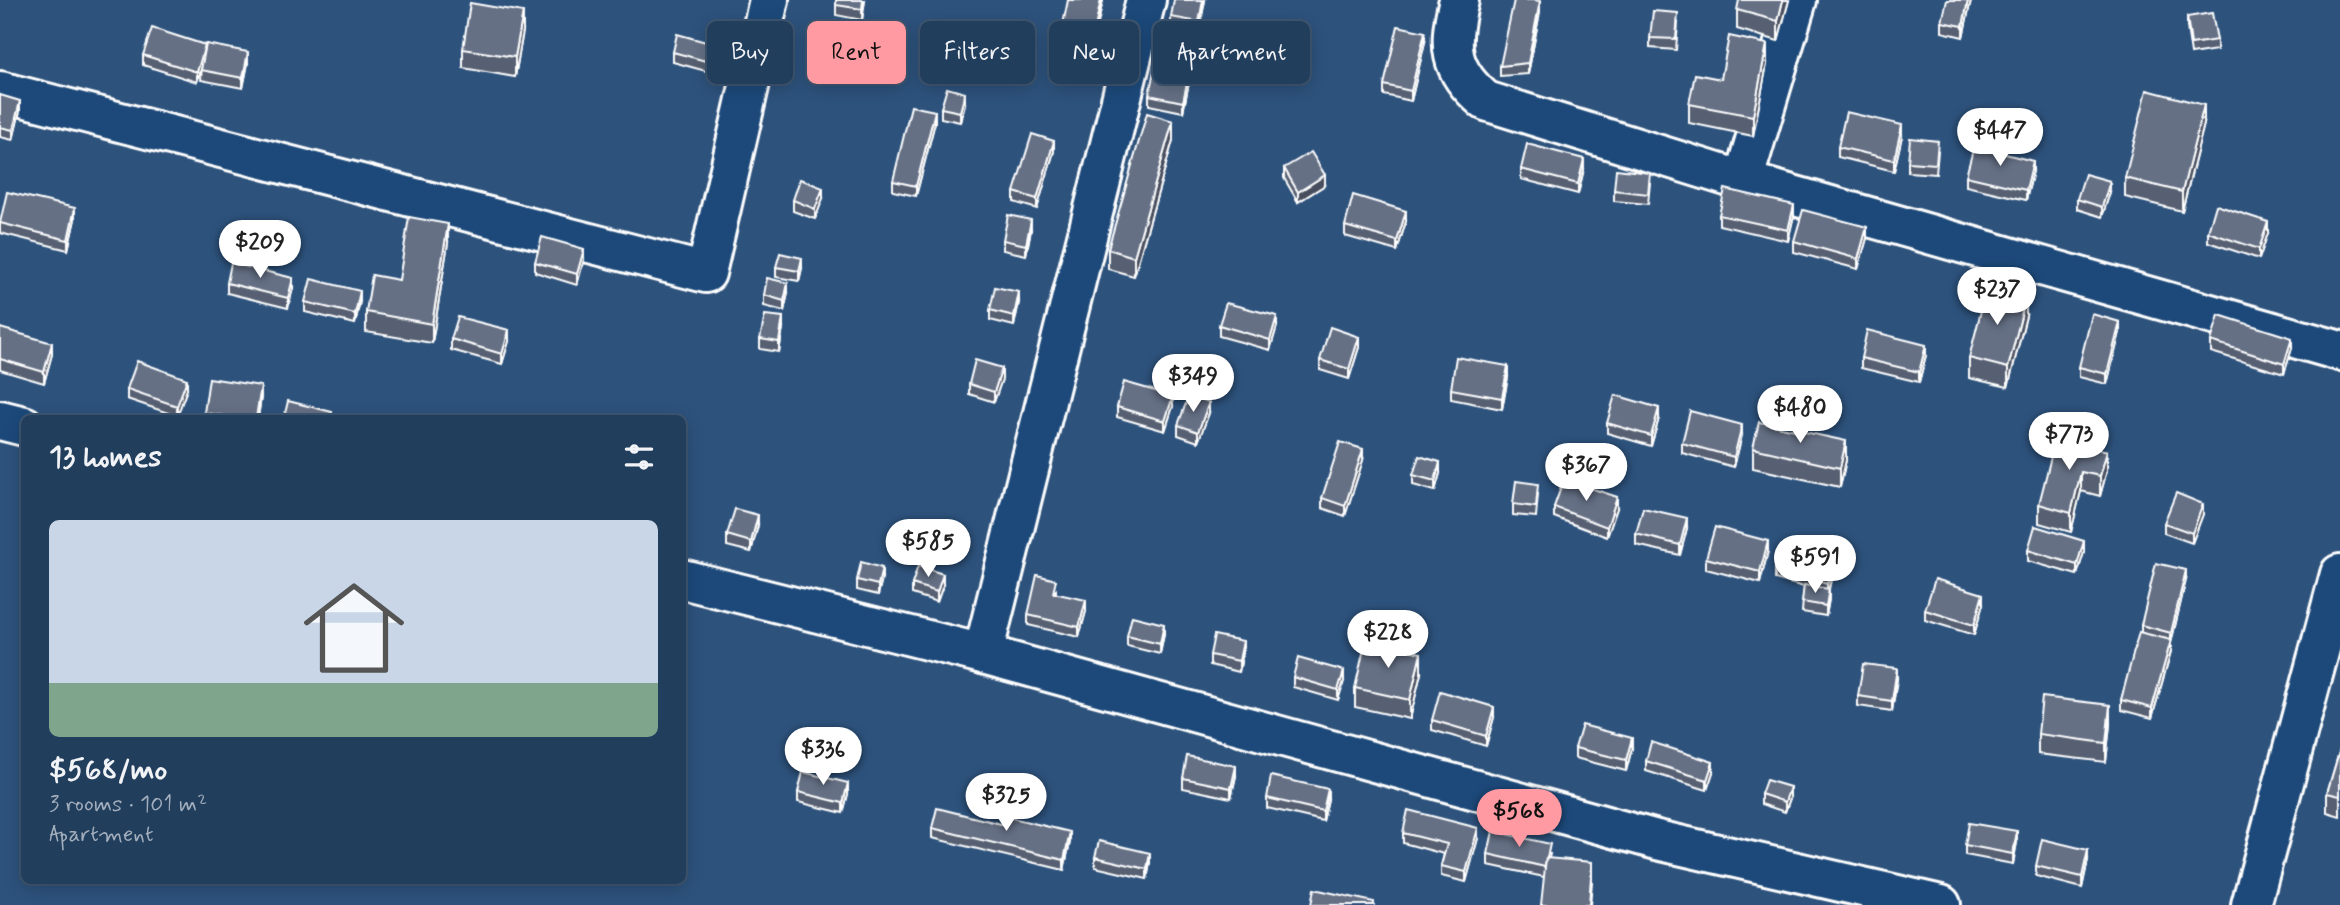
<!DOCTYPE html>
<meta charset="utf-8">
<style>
body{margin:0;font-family:Mynerve,sans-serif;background:#2a4563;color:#f1f3f6;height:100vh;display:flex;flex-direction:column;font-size:26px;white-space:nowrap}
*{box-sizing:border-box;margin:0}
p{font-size:23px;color:#a2aebc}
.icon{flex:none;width:38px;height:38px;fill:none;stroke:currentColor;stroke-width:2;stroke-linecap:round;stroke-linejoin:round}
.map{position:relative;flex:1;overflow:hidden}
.details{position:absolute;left:21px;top:415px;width:665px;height:469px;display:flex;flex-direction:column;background:#223e5d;border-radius:10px;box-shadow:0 4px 18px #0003,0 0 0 2px #3f5772}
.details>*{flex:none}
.top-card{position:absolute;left:707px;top:21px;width:665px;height:63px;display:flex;gap:14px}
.price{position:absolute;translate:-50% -60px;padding:0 16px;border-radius:24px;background:#fff;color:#222;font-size:23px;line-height:46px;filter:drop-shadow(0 2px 4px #0008)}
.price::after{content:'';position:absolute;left:50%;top:42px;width:21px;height:16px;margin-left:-10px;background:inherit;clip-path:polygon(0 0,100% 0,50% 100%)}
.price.selected{background:#ff9aa2;color:#111}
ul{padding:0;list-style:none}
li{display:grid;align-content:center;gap:14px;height:371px;padding:0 28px}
li span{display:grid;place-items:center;height:217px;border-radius:10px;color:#555}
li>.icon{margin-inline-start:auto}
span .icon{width:126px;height:126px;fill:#fffc;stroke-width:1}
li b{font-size:30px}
h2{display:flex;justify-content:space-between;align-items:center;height:84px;padding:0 28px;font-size:30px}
.pill{padding:0 24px;border-radius:10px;background:#223e5d;box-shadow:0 4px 18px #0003,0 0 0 2px #3f5772;font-size:24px;line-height:63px}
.pill.selected{background:#ff9aa2;color:#111}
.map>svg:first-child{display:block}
</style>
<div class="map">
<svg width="2340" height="905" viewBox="0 0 2340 905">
<rect width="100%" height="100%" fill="#2d527c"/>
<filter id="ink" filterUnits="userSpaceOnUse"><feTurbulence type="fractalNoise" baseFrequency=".0143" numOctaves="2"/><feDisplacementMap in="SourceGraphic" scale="14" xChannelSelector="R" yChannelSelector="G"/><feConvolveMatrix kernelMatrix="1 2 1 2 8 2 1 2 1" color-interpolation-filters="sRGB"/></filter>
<g filter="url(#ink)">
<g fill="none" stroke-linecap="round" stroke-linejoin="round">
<!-- street casing -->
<g stroke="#fff" stroke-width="44">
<g id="street">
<path d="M1459,0c-11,45 -11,70 27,101l257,80 597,170"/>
<polyline points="0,91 706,273 769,0"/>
<polyline points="1743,181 1797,0"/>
<polyline points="0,420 24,426"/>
<polyline points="682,579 983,654 1657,840 1941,905"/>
<polyline points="983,654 1146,0"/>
<polyline points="2251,905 2340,574"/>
</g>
</g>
<!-- street -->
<use href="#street" stroke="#1f4a7a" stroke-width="38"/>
</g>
<!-- wall -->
<g fill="#576072" stroke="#fff" stroke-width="2">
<polygon points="865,0 862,20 836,15 836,5"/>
<polygon points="1103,0 1092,51 1061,44 1061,34"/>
<polygon points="1205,0 1199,32 1171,27 1171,17"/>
<polygon points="1789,0 1778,41 1737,29 1737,10"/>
<polygon points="1971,0 1963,37 1942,32 1942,22"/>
<polygon points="1540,12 1528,74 1500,76 1500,66"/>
<polygon points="2187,17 2217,40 2217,50 2191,54 2187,27"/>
<polygon points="1678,23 1676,50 1650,48 1650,38"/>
<polygon points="523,31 515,77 463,68 463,49"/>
<polygon points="857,37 853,54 831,48 831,38"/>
<polygon points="1425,42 1411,101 1384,95 1384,85"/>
<polygon points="205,45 248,63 243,88 201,80 202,65 197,82 143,65 143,55"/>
<polygon points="673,52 739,61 735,79 673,62"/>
<polygon points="1194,58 1183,112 1149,105 1149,95"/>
<polygon points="1767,64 1753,136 1689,123 1689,104 1721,79"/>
<polygon points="0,95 20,111 13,140 0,137"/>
<polygon points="965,104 960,122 941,118 941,108"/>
<polygon points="935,122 916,196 893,191 893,181"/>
<polygon points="2204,124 2182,211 2125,197 2125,178"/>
<polygon points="1902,136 1894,171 1838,157 1838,147"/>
<polygon points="1173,140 1134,276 1108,269 1108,249"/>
<polygon points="1054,151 1037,209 1014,202 1014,192"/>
<polygon points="1938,151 1936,174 1908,172 1908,162"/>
<polygon points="1284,168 1325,185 1298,202 1284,178"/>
<polygon points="1521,169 1584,169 1578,194 1521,179"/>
<polygon points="2033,171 2026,200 1966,186 1966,176"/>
<polygon points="1650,183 1648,204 1614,201 1614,190"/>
<polygon points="2110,192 2102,217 2077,209 2077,199"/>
<polygon points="823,198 815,219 793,211 793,200"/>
<polygon points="1719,215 1794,215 1788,241 1719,225"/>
<polygon points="75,219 68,250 0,233 0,222"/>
<polygon points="1406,221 1397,251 1345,236 1345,226"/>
<polygon points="1031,230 1026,255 1003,250 1003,240"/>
<polygon points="2208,232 2268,233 2259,259 2208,242"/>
<polygon points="1867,238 1858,269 1794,252 1794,241"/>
<polygon points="448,243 432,343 366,332 366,312 399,280"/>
<polygon points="584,259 577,285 535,272 535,262"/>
<polygon points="776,267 802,268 799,281 776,277"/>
<polygon points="227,283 293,288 288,308 227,293"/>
<polygon points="788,293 784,311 764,306 764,295"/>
<polygon points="360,301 355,324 305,312 305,302"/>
<polygon points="1019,302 1014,326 990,320 990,310"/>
<polygon points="2026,316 2008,387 1969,378 1969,358"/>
<polygon points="1219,325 1277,326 1270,350 1219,336"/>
<polygon points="0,328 52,354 44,383 0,370"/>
<polygon points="783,328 779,352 760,349 760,339"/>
<polygon points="2120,332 2107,384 2079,377 2079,367"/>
<polygon points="451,339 509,341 502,364 451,350"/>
<polygon points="2211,341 2292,348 2284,374 2211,352"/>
<polygon points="1359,347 1349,379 1320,370 1320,360"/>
<polygon points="1926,355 1919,382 1861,368 1861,358"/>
<polygon points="1508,377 1502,409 1451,399 1451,389"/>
<polygon points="1002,379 994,402 969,394 969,384"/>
<polygon points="127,389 187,389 177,416 127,399"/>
<polygon points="261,397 258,418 204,418 204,413"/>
<polygon points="1173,406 1165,431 1117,417 1117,407"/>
<polygon points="1209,413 1198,442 1178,435 1178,425"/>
<polygon points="1659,418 1651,446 1607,433 1607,423"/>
<polygon points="1742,435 1734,467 1682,453 1682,443"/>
<polygon points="1753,448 1846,460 1840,487 1753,468"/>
<polygon points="2107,451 2107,470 2100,496 2081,491 2071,532 2039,523 2039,504"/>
<polygon points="1363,460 1345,516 1322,508 1322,498"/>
<polygon points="1440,473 1435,491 1413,485 1413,475"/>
<polygon points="1538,494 1536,517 1513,515 1513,504"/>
<polygon points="1554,507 1617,508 1607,537 1554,517"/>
<polygon points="2203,514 2192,543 2164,533 2164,523"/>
<polygon points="758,525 751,552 727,546 727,535"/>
<polygon points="1687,528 1680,555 1636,545 1636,534"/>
<polygon points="2028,550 2084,552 2077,575 2028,561"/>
<polygon points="1768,551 1760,583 1706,569 1706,558"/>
<polygon points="1775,569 1833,572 1829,589 1829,599 1826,616 1802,612 1804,587 1775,579"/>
<polygon points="882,578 878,595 857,590 857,580"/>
<polygon points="2186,580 2171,643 2171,651 2152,718 2121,710 2121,700 2141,632 2141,625"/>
<polygon points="912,584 943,585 937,602 912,594"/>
<polygon points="1056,590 1056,594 1086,611 1079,637 1028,625 1028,615"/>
<polygon points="1983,604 1974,635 1925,620 1925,610"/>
<polygon points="1164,634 1160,654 1127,646 1127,636"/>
<polygon points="1243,651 1239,672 1210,665 1210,655"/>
<polygon points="1421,673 1410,719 1355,707 1355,688"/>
<polygon points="1293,677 1344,681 1338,700 1293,687"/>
<polygon points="1897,679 1892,711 1858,706 1858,696"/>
<polygon points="1494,717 1486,746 1432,730 1432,720"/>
<polygon points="2110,724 2106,762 2038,754 2038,734"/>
<polygon points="1575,748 1632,748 1626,771 1575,758"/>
<polygon points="2340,749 2340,816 2327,812 2327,793"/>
<polygon points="1646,761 1713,772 1707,790 1646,771"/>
<polygon points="1236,776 1231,798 1183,788 1183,778"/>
<polygon points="798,792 848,794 843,813 798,802"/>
<polygon points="1761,794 1790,798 1785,812 1761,804"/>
<polygon points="1267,798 1328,799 1323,821 1267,808"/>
<polygon points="932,828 1070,842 1064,870 932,838"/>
<polygon points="1403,833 1478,838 1466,882 1441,876 1441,866 1444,854 1403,843"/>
<polygon points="2017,842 2013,864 1965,855 1965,845"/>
<polygon points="1488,854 1550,854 1549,858 1592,882 1544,877 1488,865"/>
<polygon points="1095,857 1150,863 1147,879 1095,867"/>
<polygon points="2088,860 2082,888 2036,876 2036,866"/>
</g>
<!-- shaded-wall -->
<g fill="#474e5d" stroke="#fff" stroke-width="2">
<polygon points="863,0 865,0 862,20 862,9"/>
<polygon points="1101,0 1103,0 1092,51 1092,41"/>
<polygon points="1203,0 1205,0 1199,32 1199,22"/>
<polygon points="1783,0 1789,0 1778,41 1778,21"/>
<polygon points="1968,0 1971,0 1963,37 1963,26"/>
<polygon points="1540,1 1540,12 1528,74 1528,63"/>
<polygon points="523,12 523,31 515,77 515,57"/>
<polygon points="857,27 857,37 853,54 853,44"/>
<polygon points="1425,32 1425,42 1411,101 1411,91"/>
<polygon points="1767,44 1767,64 1753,136 1753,116"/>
<polygon points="205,45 205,56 197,82 197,72"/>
<polygon points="1194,48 1194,58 1183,112 1183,102"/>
<polygon points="739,51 739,61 735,79 735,69"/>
<polygon points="248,52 248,63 243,88 243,78"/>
<polygon points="965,93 965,104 960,122 960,112"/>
<polygon points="20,101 20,111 13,140 13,130"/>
<polygon points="2204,105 2204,124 2182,211 2182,192"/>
<polygon points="935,111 935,122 916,196 916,186"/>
<polygon points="1173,121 1173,140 1134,276 1134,257"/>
<polygon points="1902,125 1902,136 1894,171 1894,160"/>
<polygon points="1054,141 1054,151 1037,209 1037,199"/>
<polygon points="1584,159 1584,169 1578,194 1578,184"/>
<polygon points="2033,161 2033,171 2026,200 2026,190"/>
<polygon points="1325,175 1325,185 1298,202 1298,192"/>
<polygon points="2110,181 2110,192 2102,217 2102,207"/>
<polygon points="823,188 823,198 815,219 815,209"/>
<polygon points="1794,205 1794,215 1788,241 1788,230"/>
<polygon points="75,208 75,219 68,250 68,240"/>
<polygon points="1406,211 1406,221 1397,251 1397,241"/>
<polygon points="1031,220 1031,230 1026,255 1026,245"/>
<polygon points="2268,222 2268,233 2259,259 2259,249"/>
<polygon points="448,224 448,243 432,343 432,324"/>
<polygon points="1867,227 1867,238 1858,269 1858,259"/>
<polygon points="584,249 584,259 577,285 577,274"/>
<polygon points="802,258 802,268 799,281 799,271"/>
<polygon points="293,278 293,288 288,308 288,298"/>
<polygon points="788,283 788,293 784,311 784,301"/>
<polygon points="360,291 360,301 355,324 355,314"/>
<polygon points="1019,292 1019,302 1014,326 1014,316"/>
<polygon points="2026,297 2026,316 2008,387 2008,368"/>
<polygon points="1277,316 1277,326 1270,350 1270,340"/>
<polygon points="783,317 783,328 779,352 779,342"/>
<polygon points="2120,322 2120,332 2107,384 2107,374"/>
<polygon points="509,330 509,341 502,364 502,354"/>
<polygon points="1359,337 1359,347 1349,379 1349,369"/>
<polygon points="2292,338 2292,348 2284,374 2284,364"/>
<polygon points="52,343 52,354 44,383 44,372"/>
<polygon points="1926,345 1926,355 1919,382 1919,372"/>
<polygon points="1508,366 1508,377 1502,409 1502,398"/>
<polygon points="1002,368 1002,379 994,402 994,392"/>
<polygon points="187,379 187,389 177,416 177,406"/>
<polygon points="261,386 261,397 258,418 256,418"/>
<polygon points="1173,396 1173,406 1165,431 1165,421"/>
<polygon points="1209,402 1209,413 1198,442 1198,432"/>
<polygon points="1659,408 1659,418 1651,446 1651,436"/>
<polygon points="1742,425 1742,435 1734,467 1734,457"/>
<polygon points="1846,441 1846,460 1840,487 1840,468"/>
<polygon points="1363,449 1363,460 1345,516 1345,506"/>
<polygon points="2107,451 2107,470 2100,496 2100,476"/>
<polygon points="1440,462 1440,473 1435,491 1435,481"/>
<polygon points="2081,472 2081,491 2071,532 2071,513"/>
<polygon points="1617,497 1617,508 1607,537 1607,527"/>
<polygon points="2203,504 2203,514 2192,543 2192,533"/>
<polygon points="758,515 758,525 751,552 751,542"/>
<polygon points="1687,518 1687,528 1680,555 1680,545"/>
<polygon points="1768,541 1768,551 1760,583 1760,572"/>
<polygon points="2084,541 2084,552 2077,575 2077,565"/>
<polygon points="1833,561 1833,572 1827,594 1827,584"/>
<polygon points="882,568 882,578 878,595 878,585"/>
<polygon points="2186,570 2186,580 2171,643 2171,633"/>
<polygon points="943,574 943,585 937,602 937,592"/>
<polygon points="1829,589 1829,599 1826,616 1826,606"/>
<polygon points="1983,594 1983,604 1974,635 1974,625"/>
<polygon points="1086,600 1086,611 1079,637 1079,627"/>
<polygon points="1164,624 1164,634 1160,654 1160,644"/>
<polygon points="2171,640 2171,651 2152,718 2152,708"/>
<polygon points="1243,641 1243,651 1239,672 1239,661"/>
<polygon points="1421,653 1421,673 1410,719 1410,700"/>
<polygon points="1897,668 1897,679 1892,711 1892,701"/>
<polygon points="1344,671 1344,681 1338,700 1338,690"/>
<polygon points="2110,705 2110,724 2106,762 2106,743"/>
<polygon points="1494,707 1494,717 1486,746 1486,736"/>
<polygon points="1632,738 1632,748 1626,771 1626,760"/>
<polygon points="1713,762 1713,772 1707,790 1707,780"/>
<polygon points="1236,766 1236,776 1231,798 1231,788"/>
<polygon points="848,783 848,794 843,813 843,803"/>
<polygon points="1790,787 1790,798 1785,812 1785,802"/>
<polygon points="1328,789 1328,799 1323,821 1323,811"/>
<polygon points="1478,828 1478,838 1466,882 1466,872"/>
<polygon points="2017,831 2017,842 2013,864 2013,854"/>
<polygon points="1070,832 1070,842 1064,870 1064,860"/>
<polygon points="2088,850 2088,860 2082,888 2082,877"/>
<polygon points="1150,853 1150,863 1147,879 1147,869"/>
<polygon points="1592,862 1592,882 1590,905 1589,905"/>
</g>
<!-- building -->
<g fill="#657085" stroke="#fff" stroke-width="2">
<polygon points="836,0 863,0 862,9 836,5"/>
<polygon points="1068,0 1101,0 1092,41 1061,34"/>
<polygon points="1174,0 1203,0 1199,22 1171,17"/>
<polygon points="1514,0 1533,0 1540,1 1528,63 1500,66"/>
<polygon points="1739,0 1783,0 1778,21 1737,10"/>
<polygon points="1947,0 1968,0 1963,26 1942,22"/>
<polygon points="470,3 523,12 515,57 463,49"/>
<polygon points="1653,11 1678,13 1676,39 1650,38"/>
<polygon points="2212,13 2217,40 2191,44 2187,17"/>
<polygon points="836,21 857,27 853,44 831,38"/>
<polygon points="1398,26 1425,32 1411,91 1384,85"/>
<polygon points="152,28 205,45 197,72 143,55"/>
<polygon points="677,34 739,51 735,69 673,52"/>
<polygon points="1729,36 1767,44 1753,116 1689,104 1695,74 1721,79"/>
<polygon points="1160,41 1194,48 1183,102 1149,95"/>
<polygon points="206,44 248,52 243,78 201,70"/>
<polygon points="947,88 965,93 960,112 941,108"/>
<polygon points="2147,90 2204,105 2182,192 2125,178"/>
<polygon points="0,95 20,101 13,130 0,127"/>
<polygon points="911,106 935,111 916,186 893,181"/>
<polygon points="1846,112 1902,125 1894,160 1838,147"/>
<polygon points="1147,113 1173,121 1134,257 1108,249"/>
<polygon points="1032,134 1054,141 1037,199 1014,192"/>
<polygon points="1910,138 1938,141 1936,164 1908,162"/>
<polygon points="1527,144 1584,159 1578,184 1521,169"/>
<polygon points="1974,146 2033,161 2026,190 1966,176"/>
<polygon points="1311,152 1325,175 1298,192 1284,168"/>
<polygon points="1616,169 1650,173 1648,194 1614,190"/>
<polygon points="2085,174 2110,181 2102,207 2077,199"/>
<polygon points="800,179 823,188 815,209 793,200"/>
<polygon points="1725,189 1794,205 1788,230 1719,215"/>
<polygon points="7,192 75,208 68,240 0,223"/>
<polygon points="1353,195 1406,211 1397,241 1345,226"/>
<polygon points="2216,205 2268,222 2259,249 2208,232"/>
<polygon points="1803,210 1867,227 1858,259 1794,241"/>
<polygon points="1008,215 1031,220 1026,245 1003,240"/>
<polygon points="409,217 448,224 432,324 366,312 372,275 399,280"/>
<polygon points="542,237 584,249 577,274 535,262"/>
<polygon points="780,253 802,258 799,271 776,267"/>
<polygon points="231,263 293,278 288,298 227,283"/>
<polygon points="767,278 788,283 784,301 764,295"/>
<polygon points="311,279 360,291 355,314 305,302"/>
<polygon points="995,287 1019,292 1014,316 990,310"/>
<polygon points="1987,287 2026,297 2008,368 1969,358"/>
<polygon points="1226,303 1277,316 1270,340 1219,325"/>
<polygon points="2092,314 2120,322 2107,374 2079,367"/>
<polygon points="765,315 783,317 779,342 760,339"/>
<polygon points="2219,315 2292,338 2284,364 2211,341"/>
<polygon points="458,317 509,330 502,354 451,339"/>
<polygon points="1330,327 1359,337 1349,369 1320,360"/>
<polygon points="0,328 52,343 44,372 0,359"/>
<polygon points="1867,330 1926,345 1919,372 1861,358"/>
<polygon points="1456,357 1508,366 1502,398 1451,389"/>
<polygon points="975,360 1002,368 994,392 969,384"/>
<polygon points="137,361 187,379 177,406 127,389"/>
<polygon points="209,378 261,386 256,418 239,418 204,413"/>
<polygon points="1124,382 1173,396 1165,421 1117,407"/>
<polygon points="1189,395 1209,402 1198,432 1178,425"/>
<polygon points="1615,395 1659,408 1651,436 1607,423"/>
<polygon points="288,401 332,412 330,418 284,418"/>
<polygon points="1690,411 1742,425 1734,457 1682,443"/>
<polygon points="1759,422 1846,441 1840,468 1753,448"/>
<polygon points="2056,437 2107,451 2100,476 2081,472 2071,513 2039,504"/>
<polygon points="1340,442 1363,449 1345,506 1322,498"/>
<polygon points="1419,456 1440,462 1435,481 1413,475"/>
<polygon points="1564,479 1617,497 1607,527 1554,507"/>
<polygon points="1516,481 1538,484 1536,507 1513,504"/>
<polygon points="2176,493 2203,504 2192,533 2164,523"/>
<polygon points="1643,508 1687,518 1680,545 1636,534"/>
<polygon points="735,509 758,515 751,542 727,535"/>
<polygon points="2035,526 2084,541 2077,565 2028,550"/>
<polygon points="1715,527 1768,541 1760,572 1706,558"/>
<polygon points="1781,546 1833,561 1827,584 1775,569"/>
<polygon points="861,562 882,568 878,585 857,580"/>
<polygon points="2156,563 2186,570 2171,633 2141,625"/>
<polygon points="918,566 943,574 937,592 912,584"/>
<polygon points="1037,575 1056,580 1053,593 1086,600 1079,627 1028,615"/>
<polygon points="1935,579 1983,594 1974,625 1925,610"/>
<polygon points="1804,585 1829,589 1826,606 1802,602"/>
<polygon points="1132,616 1164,624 1160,644 1127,636"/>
<polygon points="2139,632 2171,640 2152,708 2121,700"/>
<polygon points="1214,635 1243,641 1239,661 1210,655"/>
<polygon points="1366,640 1421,653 1410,700 1355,688"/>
<polygon points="1298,658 1344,671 1338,690 1293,677"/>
<polygon points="1863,664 1897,668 1892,701 1858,696"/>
<polygon points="1440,691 1494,707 1486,736 1432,720"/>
<polygon points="2042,697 2110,705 2106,743 2038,734"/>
<polygon points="1582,725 1632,738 1626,760 1575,748"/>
<polygon points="1651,742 1713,762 1707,780 1646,761"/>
<polygon points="2340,749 2340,796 2327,793"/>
<polygon points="1187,756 1236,766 1231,788 1183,778"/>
<polygon points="803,772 848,783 843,803 798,792"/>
<polygon points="1271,776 1328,789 1323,811 1267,798"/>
<polygon points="1766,780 1790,787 1785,802 1761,794"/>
<polygon points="937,808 1005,825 1008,817 1070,832 1064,860 932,828"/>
<polygon points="1408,810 1478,828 1466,872 1441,866 1447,844 1403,833"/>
<polygon points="1969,823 2017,831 2013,854 1965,845"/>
<polygon points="1493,831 1550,844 1547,858 1546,858 1545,867 1488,854"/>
<polygon points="2042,839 2088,850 2082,877 2036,866"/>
<polygon points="1099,841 1150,853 1147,869 1095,857"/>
<polygon points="1546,858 1592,862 1589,905 1541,905"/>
<polygon points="1314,889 1374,902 1374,905 1311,905"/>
</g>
</g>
</svg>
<b class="price" style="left:2000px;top:168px">$447</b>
<b class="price" style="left:260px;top:280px">$209</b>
<b class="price" style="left:1997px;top:327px">$237</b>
<b class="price" style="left:1193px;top:414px">$349</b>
<b class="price" style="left:1800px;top:445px">$480</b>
<b class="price" style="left:2069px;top:472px">$773</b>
<b class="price" style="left:1586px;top:503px">$367</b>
<b class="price" style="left:928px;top:579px">$585</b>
<b class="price" style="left:1815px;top:595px">$591</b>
<b class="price" style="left:1388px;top:670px">$228</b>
<b class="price" style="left:823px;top:787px">$336</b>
<b class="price" style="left:1006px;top:833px">$325</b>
<b class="price selected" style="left:1519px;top:849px">$568</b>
<div class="top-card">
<a class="pill">Buy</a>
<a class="pill selected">Rent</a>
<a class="pill">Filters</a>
<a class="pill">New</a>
<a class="pill">Apartment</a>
</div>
<section class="details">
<h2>13 homes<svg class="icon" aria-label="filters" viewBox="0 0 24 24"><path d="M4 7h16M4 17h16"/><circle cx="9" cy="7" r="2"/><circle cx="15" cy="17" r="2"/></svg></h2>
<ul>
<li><span style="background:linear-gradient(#c9d6e8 75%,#7fa58c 0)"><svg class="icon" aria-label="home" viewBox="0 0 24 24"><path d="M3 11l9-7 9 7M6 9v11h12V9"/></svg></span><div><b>$568/mo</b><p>3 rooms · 101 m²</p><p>Apartment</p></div></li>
</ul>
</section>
</div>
